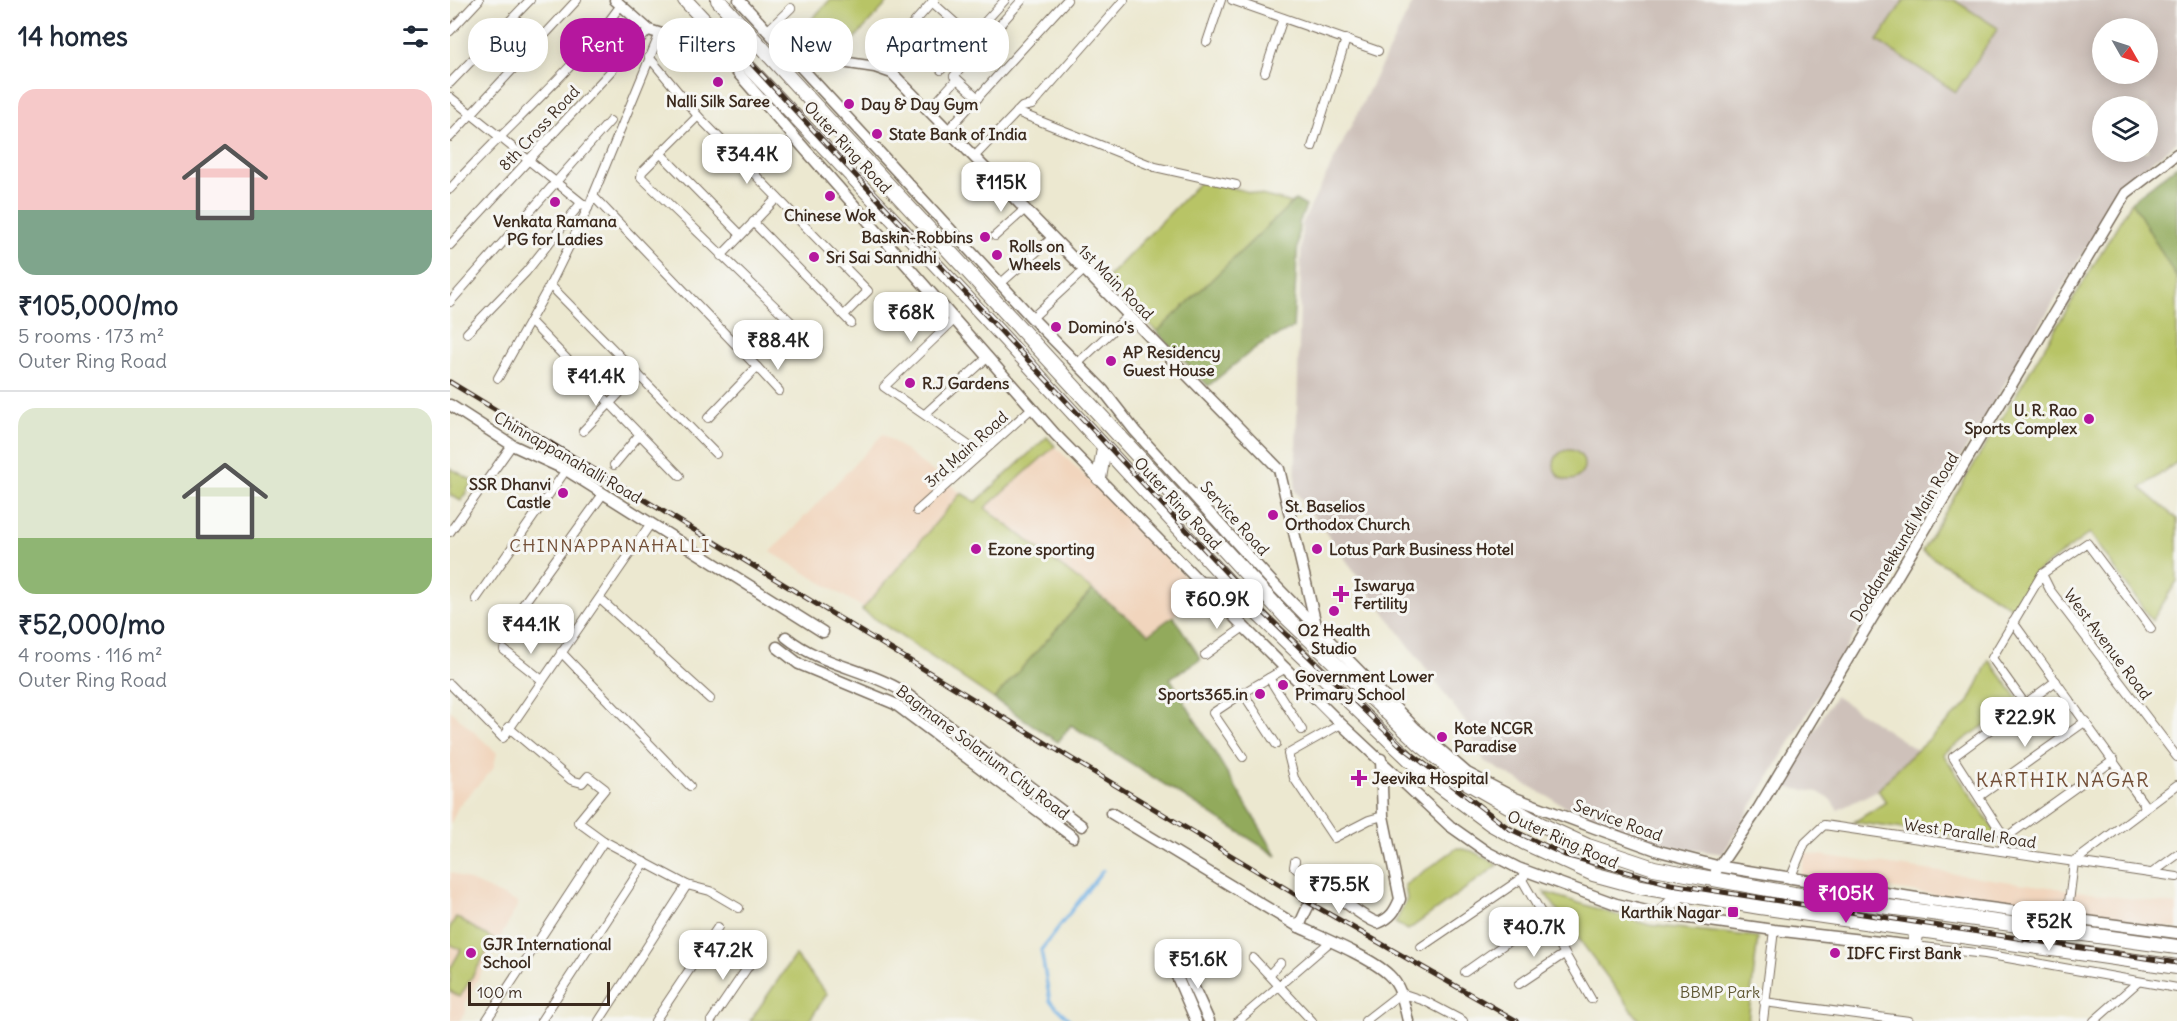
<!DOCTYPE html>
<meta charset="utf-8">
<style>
body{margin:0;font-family:Delius,sans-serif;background:#f6f6f7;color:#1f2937;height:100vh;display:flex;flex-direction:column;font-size:22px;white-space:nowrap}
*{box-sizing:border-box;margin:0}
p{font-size:20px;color:#747a83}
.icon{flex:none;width:33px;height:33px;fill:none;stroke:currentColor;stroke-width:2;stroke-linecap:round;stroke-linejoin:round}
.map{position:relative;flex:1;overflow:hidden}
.side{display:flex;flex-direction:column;background:#fff;width:450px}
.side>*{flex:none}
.guide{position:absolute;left:18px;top:18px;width:570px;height:54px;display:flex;gap:12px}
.needle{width:39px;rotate:129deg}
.buttons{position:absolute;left:1642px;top:18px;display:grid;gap:12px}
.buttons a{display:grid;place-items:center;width:66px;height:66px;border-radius:50%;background:#fff;box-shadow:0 3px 15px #0003;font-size:30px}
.scale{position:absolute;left:18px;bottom:15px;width:142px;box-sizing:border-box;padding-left:6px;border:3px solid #3b2a1e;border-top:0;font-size:16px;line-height:21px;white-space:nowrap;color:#3b2a1e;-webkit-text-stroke:4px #f6f6f2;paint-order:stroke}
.price{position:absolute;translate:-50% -51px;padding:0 14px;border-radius:12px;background:#fff;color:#222;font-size:20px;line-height:39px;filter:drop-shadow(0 2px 3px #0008)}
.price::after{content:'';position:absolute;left:50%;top:36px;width:18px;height:14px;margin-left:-9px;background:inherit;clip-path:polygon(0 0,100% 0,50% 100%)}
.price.current{background:#b5179e;color:#fff}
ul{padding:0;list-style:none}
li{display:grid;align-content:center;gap:12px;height:318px;padding:0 18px}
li+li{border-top:2px solid #e0e1e3}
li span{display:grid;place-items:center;height:186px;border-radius:18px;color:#555}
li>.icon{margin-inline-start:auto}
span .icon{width:108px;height:108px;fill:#fffc;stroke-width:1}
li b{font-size:26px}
h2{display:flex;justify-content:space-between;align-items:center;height:72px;padding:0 18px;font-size:26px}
.pill{padding:0 21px;border-radius:24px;background:#fff;box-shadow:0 3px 15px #0003;font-size:21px;line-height:54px}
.pill.current{background:#b5179e;color:#fff}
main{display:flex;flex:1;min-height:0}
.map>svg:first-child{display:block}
</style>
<main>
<section class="side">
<h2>14 homes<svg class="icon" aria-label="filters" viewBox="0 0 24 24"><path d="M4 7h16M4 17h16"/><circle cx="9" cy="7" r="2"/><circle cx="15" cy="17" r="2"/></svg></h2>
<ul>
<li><span style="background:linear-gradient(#f6c9c9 65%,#7fa58c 0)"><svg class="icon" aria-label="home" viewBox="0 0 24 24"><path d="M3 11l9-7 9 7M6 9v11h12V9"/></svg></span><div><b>₹105,000/mo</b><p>5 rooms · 173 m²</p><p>Outer Ring Road</p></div></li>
<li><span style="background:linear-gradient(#dfe7d0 70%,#8fb573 0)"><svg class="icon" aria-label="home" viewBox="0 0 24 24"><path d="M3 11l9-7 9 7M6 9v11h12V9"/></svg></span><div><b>₹52,000/mo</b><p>4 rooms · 116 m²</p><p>Outer Ring Road</p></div></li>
</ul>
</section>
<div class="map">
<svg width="1727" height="1021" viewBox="0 0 1727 1021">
<rect width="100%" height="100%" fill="#f6f6f2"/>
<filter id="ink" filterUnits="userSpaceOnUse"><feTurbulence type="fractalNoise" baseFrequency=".0167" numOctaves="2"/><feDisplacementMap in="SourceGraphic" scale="12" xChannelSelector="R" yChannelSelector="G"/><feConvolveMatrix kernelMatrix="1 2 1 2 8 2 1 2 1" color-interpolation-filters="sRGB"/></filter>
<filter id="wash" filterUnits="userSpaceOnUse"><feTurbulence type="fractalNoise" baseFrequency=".008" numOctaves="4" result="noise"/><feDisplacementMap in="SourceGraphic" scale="24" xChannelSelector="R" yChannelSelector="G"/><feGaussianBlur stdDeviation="1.35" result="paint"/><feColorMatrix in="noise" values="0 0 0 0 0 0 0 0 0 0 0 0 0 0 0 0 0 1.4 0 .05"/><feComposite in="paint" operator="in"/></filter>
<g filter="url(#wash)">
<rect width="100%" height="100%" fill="#ece8d0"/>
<!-- built -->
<g fill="#f1d5bd">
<polygon points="433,434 511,493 414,608 321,552"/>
<polygon points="605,446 752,594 699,634 535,507"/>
<polygon points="0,710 47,753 43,769 9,805 0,825"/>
<polygon points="1355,853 1727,905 1727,929 1351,876"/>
<polygon points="0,872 69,903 15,1002 16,1012 9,1021 0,1021"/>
</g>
<!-- industrial -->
<g fill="#cec1ba" fill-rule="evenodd">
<path d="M964,0h763v142l-52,41 -402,671 -48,-7 -89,-29 -102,-57 -18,-38 -171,-232 7,-267zM1653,28h45v46h-45zM1653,106h45v46h-45z"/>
<polygon points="1385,696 1467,750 1428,790 1388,810 1380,799 1368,792 1339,788 1333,783"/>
</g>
<!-- green -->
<g fill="#b8c466" stroke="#7a7742" stroke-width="1.5">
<polygon points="380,0 440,0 393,51 346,45 341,41"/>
<polygon points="1454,0 1504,0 1548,28 1506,92 1427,41"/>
<polygon points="752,180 842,203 707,332 655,280"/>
<polygon points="1682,201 1727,279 1727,462 1691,488 1727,519 1727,581 1702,621 1640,533 1584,574 1565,610 1472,551"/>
<polygon points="597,437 605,446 535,508 642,590 544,699 412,610 511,493 526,502"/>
<circle cx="1119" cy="465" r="15"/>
<polygon points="0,468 23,481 11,501 0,495"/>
<polygon points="1539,660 1570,701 1493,754 1547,834 1537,841 1404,822 1436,802 1428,790 1448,768 1519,702"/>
<polygon points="1007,848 1022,851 1048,865 958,930 945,923 957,899 955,885"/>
<polygon points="1094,892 1199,925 1308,937 1298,1021 1190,1021"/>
<polygon points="6,917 44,940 10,997 0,991 0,969 11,950 0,944 0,927"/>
<polygon points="345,955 377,994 359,1021 300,1021"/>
</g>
<!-- forest -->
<g fill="#92aa5b" stroke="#666a3c" stroke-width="1.5">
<polygon points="1727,166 1727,279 1682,201"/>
<polygon points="845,200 856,206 849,223 843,328 809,345 758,386 707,332"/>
<polygon points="642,590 699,634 723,616 751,659 720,678 827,856 621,725 608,742 544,699"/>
</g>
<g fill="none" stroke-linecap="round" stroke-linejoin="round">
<!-- stream -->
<polyline stroke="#70b0e4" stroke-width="3" points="621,1021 600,1001 591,950 653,870"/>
</g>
</g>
<g filter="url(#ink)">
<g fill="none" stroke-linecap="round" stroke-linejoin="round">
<!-- minor casing -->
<g stroke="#796c5c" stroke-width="10">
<g id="minor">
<polyline points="782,0 928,51"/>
<polyline points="482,2 521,37"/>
<polyline points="0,31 29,0"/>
<polyline points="317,31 341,8"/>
<polyline points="757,42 771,0"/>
<polyline points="199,57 248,116 418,291 394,315"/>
<polyline points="425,67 484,0"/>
<polyline points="491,70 555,0"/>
<polyline points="815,72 833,18"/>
<polyline points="0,83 80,0"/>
<polyline points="0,97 138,208"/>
<polyline points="528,98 504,76 572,0"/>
<polyline points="480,109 507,79"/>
<polyline points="567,112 705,167 786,185"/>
<polyline points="248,116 192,172 191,177 368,348"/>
<polyline points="498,130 617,0"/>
<polyline points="0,137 127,0"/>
<polyline points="862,147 896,39"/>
<polyline points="210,153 291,235"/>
<polyline points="524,157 572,107 582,105 674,0"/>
<path d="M0,189c56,-62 123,-117 171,-184"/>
<polyline points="143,196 307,367 258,418"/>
<polyline points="303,222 401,323"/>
<polyline points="545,236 574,210"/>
<polyline points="0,245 199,30"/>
<polyline points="271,256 327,198"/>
<polyline points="550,284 601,239"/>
<polyline points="100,285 266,454"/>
<polyline points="0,302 160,121"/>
<polyline points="582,318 633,271"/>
<polyline points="505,319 434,387 531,454"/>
<polyline points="80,321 230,476"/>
<polyline points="17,333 76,272 131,203"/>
<polyline points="628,363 679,315"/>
<polyline points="307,367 329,391"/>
<polyline points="48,378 100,285 138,208 210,33"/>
<polyline points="475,414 538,357"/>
<polyline points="133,431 188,374"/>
<polyline points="164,465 190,434"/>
<polyline points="467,511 582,408"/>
<polyline points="0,532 62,445"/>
<polyline points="1592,574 1600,590 1727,757"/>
<polyline points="26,599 116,470"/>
<polyline points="150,599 260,699"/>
<polyline points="1563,622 1696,807"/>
<polyline points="59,624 153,494"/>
<polyline points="54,650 92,680"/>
<polyline points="111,652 240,786"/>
<polyline points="755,655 794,627"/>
<polyline points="819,678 852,730"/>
<polyline points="0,684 53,738 201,523"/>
<polyline points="793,693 763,713 793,757"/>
<polyline points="1575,704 1542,658 1592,574 1637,543 1701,629"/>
<polyline points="891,724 838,754 844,778 884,838 919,820 933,816"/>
<polyline points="58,727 121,780 132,783 138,776 155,789 128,822 154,841 237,885 260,891 289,908"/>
<polyline points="826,744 793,693 836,668"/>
<polyline points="1530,796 1636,721"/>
<polyline points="1555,838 1503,757 1606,681"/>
<polyline points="1552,851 1555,838 1664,760"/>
<polyline points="845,861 844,867 873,891"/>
<polyline points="1702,873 1727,855"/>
<polyline points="1071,878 1141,999"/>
<polyline points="1340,879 1355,843 1374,825 1727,877"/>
<polyline points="1617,918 1624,862 1727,785"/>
<polyline points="1464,946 1535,954 1727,988"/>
<polyline points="971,947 1074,877"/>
<polyline points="803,958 862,1021"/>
<polyline points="1015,972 1093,917"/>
<polyline points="820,974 830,963"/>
<polyline points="1069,984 1114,954"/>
<polyline points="1314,1002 1459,1021"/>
<polyline points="36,1021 154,841"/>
<polyline points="91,1021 195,862"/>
<polyline points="149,1021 237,885"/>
<polyline points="205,1021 268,927"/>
<polyline points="261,1021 306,955"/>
<polyline points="788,1021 881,941"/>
<polyline points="915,1021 951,993 975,1001 1013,1021"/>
<polyline points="1313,1021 1324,930"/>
<polyline points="1644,1021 1688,982"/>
</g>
</g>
<!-- tertiary casing -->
<g stroke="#796c5c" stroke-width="13">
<g id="tertiary">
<polyline points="165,0 199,30 218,36 259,40 605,434 794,627 891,724 1000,826 1037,852 1068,868 1166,904 1210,914 1324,930 1464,946"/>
<polyline points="289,0 582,318 653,390 685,431 824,584 965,728 1017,773 1065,798 1145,828 1209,851 1267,866 1479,900 1727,933"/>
<polyline points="344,61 352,56 425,67 442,73 829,469 866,625"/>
<polyline points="0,405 62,445 116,470 373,632"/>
<path d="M336,637c34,28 81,32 118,55l178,134"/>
<polyline points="327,647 349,664 445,704 623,837"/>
<path d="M661,813l188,114c22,10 73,31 90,48 13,12 15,30 19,46"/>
<polyline points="1266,871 1308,809 1676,193 1727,154"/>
<path d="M849,927c26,-68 37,-20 79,-4 13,-5 17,-12 22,-24l-17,-83 -2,-57"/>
<polyline points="746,1021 725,972 725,963 735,968 759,1021"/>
</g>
</g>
<!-- trunk casing -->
<g stroke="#796c5c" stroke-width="16">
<g id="trunk">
<polyline points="235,0 521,302 810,616 979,778 1041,824 1075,843 1143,874 1191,887 1310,907 1727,967"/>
<polyline points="268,0 836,617 969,743 1016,782 1090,824 1138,846 1204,868 1344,894 1727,947"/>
<polyline points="649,478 654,449"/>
<polyline points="751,584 782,586"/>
<polyline points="1210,914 1231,894"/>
<polyline points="1464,946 1467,930"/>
</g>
</g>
<!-- minor -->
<use href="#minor" stroke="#fff" stroke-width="8"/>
<!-- tertiary -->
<use href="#tertiary" stroke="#fff" stroke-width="10"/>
<!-- trunk -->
<use href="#trunk" stroke="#fff" stroke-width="14"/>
<!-- rail casing -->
<g stroke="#3b2a1e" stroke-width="5">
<g id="rail">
<polyline points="298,60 811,610 950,745 1058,828 1115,855 1221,884 1727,963"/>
<polyline points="0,382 858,902 1067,1021"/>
</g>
</g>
<!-- rail -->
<use href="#rail" stroke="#f6f6f2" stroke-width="3" stroke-dasharray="9" stroke-linecap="butt"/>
</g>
</g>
<!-- markers -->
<g fill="#b5179e" stroke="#f6f6f2" stroke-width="2">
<circle cx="268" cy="82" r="6"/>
<circle cx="399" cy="104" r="6"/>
<circle cx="427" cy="134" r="6"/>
<circle cx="380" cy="196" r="6"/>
<circle cx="105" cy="202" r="6"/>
<circle cx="535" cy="237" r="6"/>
<circle cx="547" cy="255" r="6"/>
<circle cx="364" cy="257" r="6"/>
<circle cx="606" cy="327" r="6"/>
<circle cx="661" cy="361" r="6"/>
<circle cx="460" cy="383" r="6"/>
<circle cx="1639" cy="419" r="6"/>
<circle cx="113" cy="493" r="6"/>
<circle cx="823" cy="515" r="6"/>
<circle cx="526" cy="549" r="6"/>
<circle cx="867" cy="549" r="6"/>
<path d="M888 585h6v6h6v6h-6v6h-6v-6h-6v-6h6z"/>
<circle cx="884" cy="611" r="6"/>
<circle cx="833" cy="685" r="6"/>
<circle cx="810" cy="694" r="6"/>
<circle cx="992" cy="737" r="6"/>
<path d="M906 769h6v6h6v6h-6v6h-6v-6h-6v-6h6z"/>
<rect x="1277" y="906" width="12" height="12" rx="3"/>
<circle cx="21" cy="953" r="6"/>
<circle cx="1385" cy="953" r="6"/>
</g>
<g text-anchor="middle" stroke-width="6" stroke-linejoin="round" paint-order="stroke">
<!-- poi labels -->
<g font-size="16" font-weight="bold" fill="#3b2a1e" stroke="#f6f6f2" text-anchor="start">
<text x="268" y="107" text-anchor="middle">Nalli Silk Saree</text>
<text x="411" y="110">Day &amp; Day Gym</text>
<text x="439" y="140">State Bank of India</text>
<text x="380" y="221" text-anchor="middle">Chinese Wok</text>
<text x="105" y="227" text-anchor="middle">Venkata Ramana<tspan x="105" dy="18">PG for Ladies</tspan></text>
<text x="523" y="243" text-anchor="end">Baskin-Robbins</text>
<text x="559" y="252">Rolls on<tspan x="559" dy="18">Wheels</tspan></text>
<text x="376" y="263">Sri Sai Sannidhi</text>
<text x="618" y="333">Domino's</text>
<text x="673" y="358">AP Residency<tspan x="673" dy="18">Guest House</tspan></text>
<text x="472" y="389">R.J Gardens</text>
<text x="1627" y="416" text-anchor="end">U. R. Rao<tspan x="1627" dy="18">Sports Complex</tspan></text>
<text x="101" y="490" text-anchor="end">SSR Dhanvi<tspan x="101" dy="18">Castle</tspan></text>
<text x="835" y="512">St. Baselios<tspan x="835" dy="18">Orthodox Church</tspan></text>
<text x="538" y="555">Ezone sporting</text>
<text x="879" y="555">Lotus Park Business Hotel</text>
<text x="904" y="591">Iswarya<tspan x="904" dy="18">Fertility</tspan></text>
<text x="884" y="636" text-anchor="middle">O2 Health<tspan x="884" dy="18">Studio</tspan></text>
<text x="845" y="682">Government Lower<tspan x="845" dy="18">Primary School</tspan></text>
<text x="798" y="700" text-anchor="end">Sports365.in</text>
<text x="1004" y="734">Kote NCGR<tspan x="1004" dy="18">Paradise</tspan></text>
<text x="922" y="784">Jeevika Hospital</text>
<text x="1271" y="918" text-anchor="end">Karthik Nagar</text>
<text x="33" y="950">GJR International<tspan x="33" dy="18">School</tspan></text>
<text x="1397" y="959">IDFC First Bank</text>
</g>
<!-- street labels -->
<g font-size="16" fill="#3b2a1e" stroke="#f6f6f2">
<text transform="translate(89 128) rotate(-47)" y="6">8th Cross Road</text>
<text transform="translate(398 147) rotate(47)" y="6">Outer Ring Road</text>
<text transform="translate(666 282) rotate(45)" y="6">1st Main Road</text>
<text transform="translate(516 449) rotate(-42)" y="6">3rd Main Road</text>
<text transform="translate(118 457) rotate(30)" y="6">Chinnappanahalli Road</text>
<text transform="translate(728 503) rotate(47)" y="6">Outer Ring Road</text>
<text transform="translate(785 518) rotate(48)" y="6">Service Road</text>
<text transform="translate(1454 537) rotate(-59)" y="6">Doddanekkundi Main Road</text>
<text transform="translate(1658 644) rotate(53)" y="6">West Avenue Road</text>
<text transform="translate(533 752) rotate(37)" y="6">Bagmane Solarium City Road</text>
<text transform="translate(1168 820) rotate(20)" y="6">Service Road</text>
<text transform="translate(1520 833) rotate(8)" y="6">West Parallel Road</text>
<text transform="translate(1113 839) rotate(24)" y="6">Outer Ring Road</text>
</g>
<!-- park labels -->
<g font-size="16" fill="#605834" stroke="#f6f6f2">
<text x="1270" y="998">BBMP Park</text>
</g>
<!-- neighbourhood labels -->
<g font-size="18" letter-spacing="1.5" fill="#745038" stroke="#f6f6f2">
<text x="160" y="552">CHINNAPPANAHALLI</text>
</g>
<!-- quarter labels -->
<g font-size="20" letter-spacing="1.5" fill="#745038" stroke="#f6f6f2">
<text x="1613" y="787">KARTHIK NAGAR</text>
</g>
</g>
</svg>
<div class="buttons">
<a><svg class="needle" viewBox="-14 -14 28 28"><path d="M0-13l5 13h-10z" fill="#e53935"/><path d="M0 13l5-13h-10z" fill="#747a83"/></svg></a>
<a><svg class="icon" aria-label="layers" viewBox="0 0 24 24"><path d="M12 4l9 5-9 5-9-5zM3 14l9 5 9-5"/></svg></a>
</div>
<div class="scale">100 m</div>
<b class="price" style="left:297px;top:185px">₹34.4K</b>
<b class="price" style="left:551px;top:213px">₹115K</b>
<b class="price" style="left:461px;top:343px">₹68K</b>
<b class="price" style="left:328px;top:371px">₹88.4K</b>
<b class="price" style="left:146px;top:407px">₹41.4K</b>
<b class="price" style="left:767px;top:630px">₹60.9K</b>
<b class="price" style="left:81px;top:655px">₹44.1K</b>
<b class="price" style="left:1575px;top:748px">₹22.9K</b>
<b class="price" style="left:889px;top:915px">₹75.5K</b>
<b class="price current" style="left:1396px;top:924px">₹105K</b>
<b class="price" style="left:1599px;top:952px">₹52K</b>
<b class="price" style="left:1084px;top:958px">₹40.7K</b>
<b class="price" style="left:273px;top:981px">₹47.2K</b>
<b class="price" style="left:748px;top:990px">₹51.6K</b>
<div class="guide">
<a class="pill">Buy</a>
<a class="pill current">Rent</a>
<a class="pill">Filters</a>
<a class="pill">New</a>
<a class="pill">Apartment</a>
</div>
</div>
</main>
